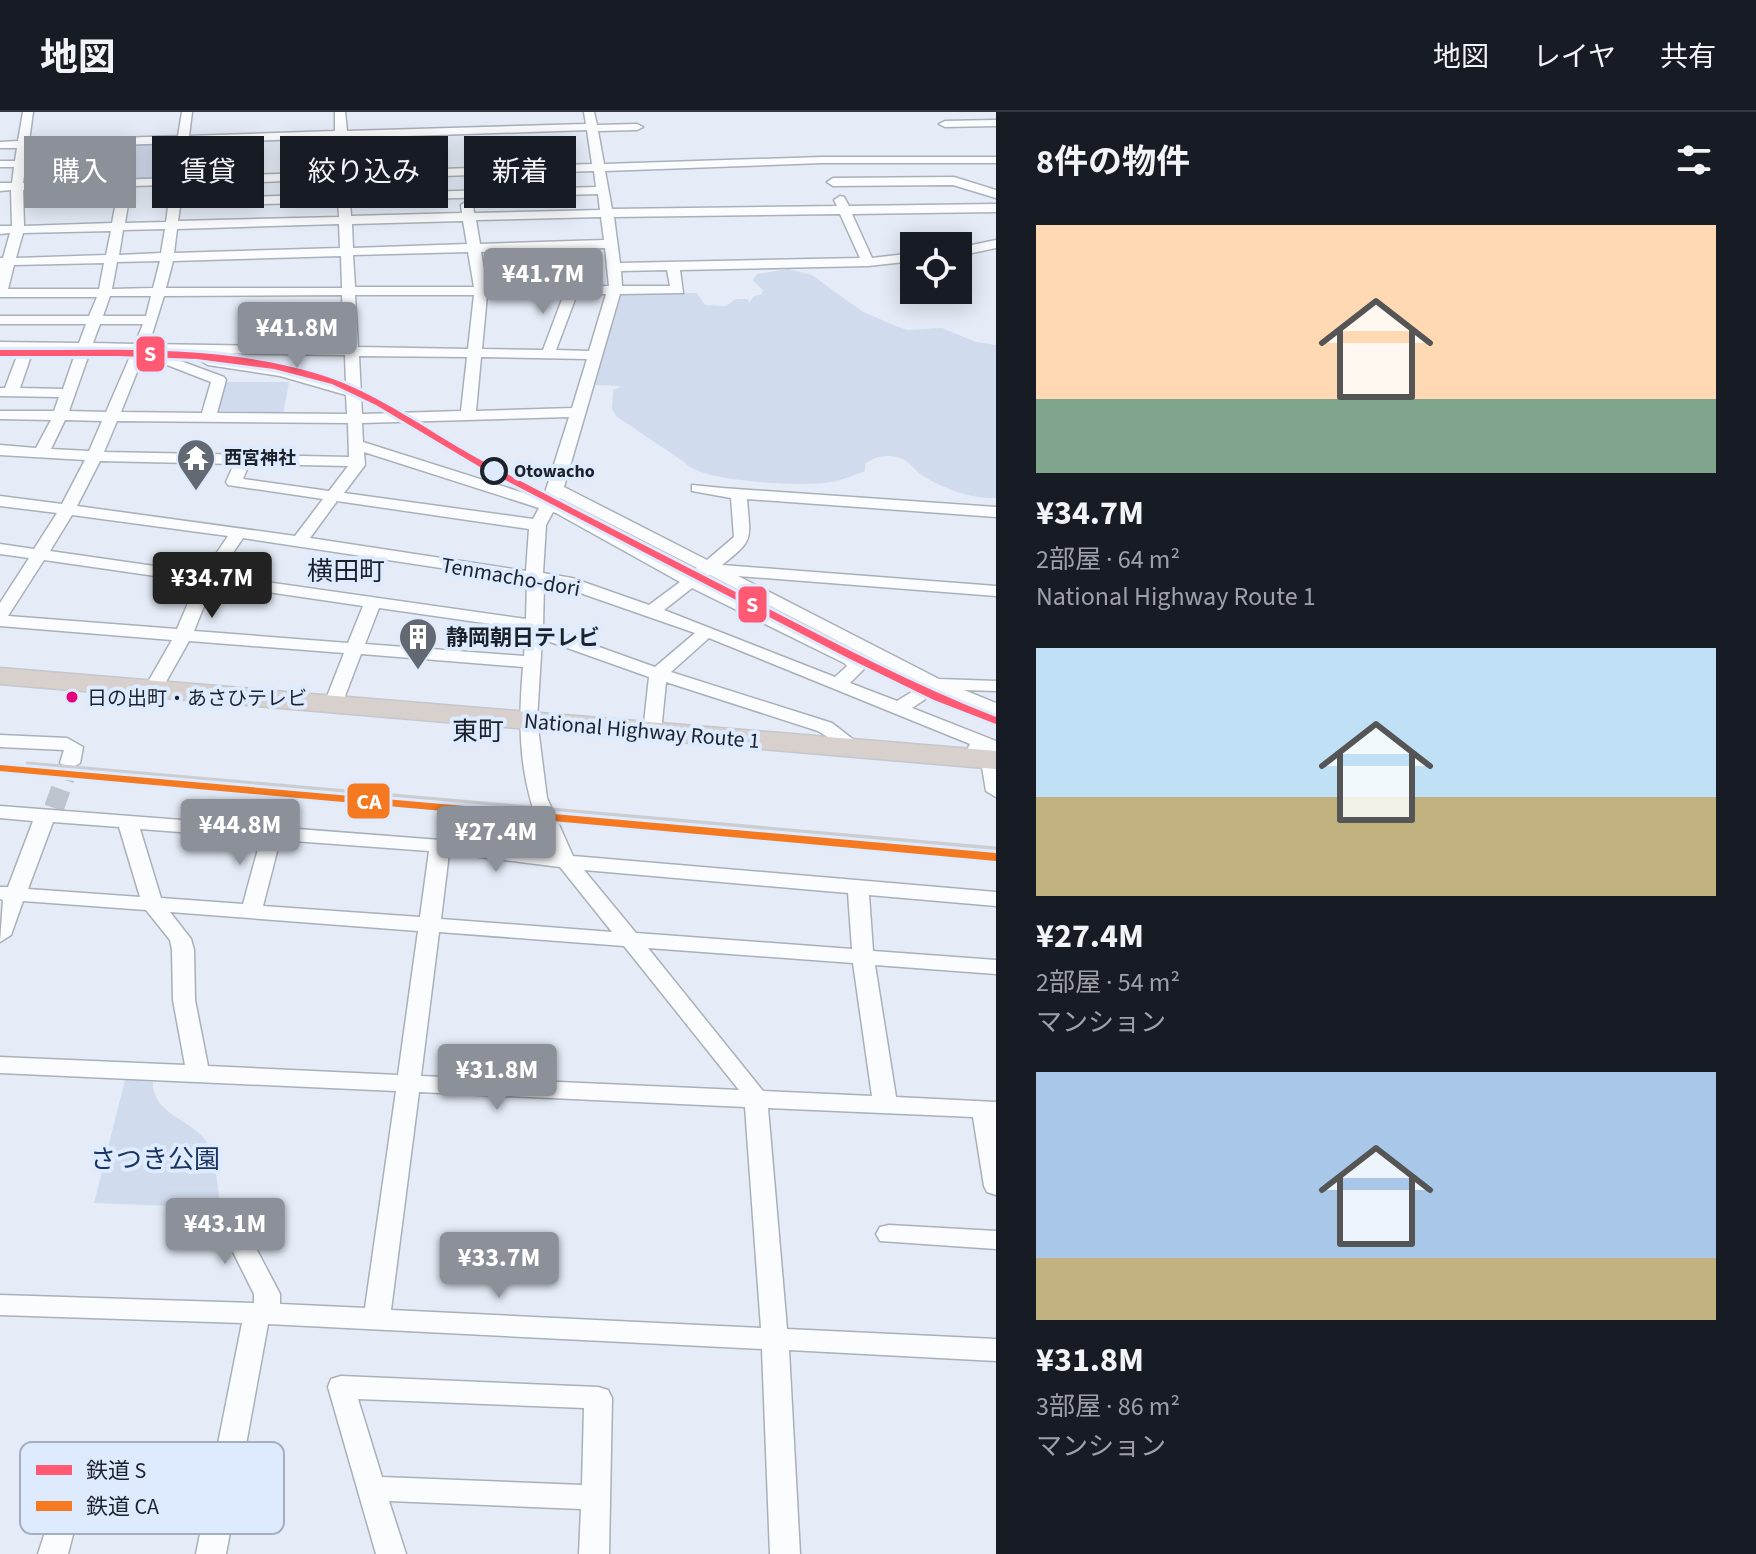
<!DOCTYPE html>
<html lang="ja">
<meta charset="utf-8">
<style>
body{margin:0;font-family:"Source Sans 3","Noto Sans JP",sans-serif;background:#20242c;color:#f1f3f6;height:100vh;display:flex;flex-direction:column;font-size:30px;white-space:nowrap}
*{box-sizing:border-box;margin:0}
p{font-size:26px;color:#9ea1a6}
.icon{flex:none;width:44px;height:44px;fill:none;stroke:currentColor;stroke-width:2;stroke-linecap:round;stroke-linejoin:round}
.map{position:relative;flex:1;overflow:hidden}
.side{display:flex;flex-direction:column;background:#171b24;width:760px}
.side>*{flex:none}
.hud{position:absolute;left:24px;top:24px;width:760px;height:72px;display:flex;gap:16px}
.controls{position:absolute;left:900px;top:120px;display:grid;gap:16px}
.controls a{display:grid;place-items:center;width:72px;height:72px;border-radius:0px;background:#171b24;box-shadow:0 4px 20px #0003;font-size:40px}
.price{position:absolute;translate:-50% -68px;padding:0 18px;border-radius:8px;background:#8c9099;color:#fff;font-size:26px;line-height:52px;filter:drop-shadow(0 2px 4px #0008)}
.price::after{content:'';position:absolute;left:50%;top:48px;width:24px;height:18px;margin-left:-12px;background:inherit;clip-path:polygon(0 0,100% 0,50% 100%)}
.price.active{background:#222;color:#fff}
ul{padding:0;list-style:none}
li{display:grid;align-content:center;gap:16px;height:424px;padding:0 40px}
li span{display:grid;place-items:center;height:248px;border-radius:0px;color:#555}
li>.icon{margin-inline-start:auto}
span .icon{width:144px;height:144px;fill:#fffc;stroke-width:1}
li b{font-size:34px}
h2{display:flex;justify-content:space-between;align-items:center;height:96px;padding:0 40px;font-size:34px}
.tag{padding:0 28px;border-radius:0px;background:#171b24;box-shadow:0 4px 20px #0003;font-size:28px;line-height:72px}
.tag.active{background:#8c9099;color:#fff}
header{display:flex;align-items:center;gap:48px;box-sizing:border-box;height:112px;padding:0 40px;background:#171b24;border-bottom:2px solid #363941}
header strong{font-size:38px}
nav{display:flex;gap:44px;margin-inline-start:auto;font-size:28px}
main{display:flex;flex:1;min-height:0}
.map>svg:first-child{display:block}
</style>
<header>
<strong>地図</strong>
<nav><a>地図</a><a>レイヤ</a><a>共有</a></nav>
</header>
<main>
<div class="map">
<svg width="996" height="1442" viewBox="0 0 996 1442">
<rect width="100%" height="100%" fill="#e5ecf7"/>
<!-- green -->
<g fill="#d0dbed">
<polygon points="178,28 174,68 22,72 26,34"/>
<path d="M788,157l24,6 51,37 33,14 11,4 35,-2 34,14 20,3v153c-26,1 -55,-10 -77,-25 -6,-5 -11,-13 -19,-15 -13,-4 -25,-2 -35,6v7c-13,5 -27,11 -42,12 -27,3 -123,-1 -139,-21l-68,-46 -4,-7 1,-19 9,-4 -28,-1 28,-92h75l8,12 21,1 10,-7h12l1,4 5,-7 8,-2 1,-4 -10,-10 4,-6z"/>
<polygon points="225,270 289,270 283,303 216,303"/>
<path d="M125,968l28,2c-1,32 38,37 53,59 11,16 11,48 15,67l-127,-5z"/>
</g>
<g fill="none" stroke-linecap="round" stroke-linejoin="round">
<!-- minor-tunnel -->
<polyline stroke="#bdc4ce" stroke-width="20" stroke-dasharray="20 10" stroke-linecap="butt" points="54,696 70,651"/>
<!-- minor casing -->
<g stroke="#aab0b9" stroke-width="3">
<g id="minor">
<path d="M23,0h10l-4,29 149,-5 4,-24h10l-3,24 146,-5v-19h10l2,19 239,-7 -2,-12h10l3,13 40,-1 6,3 -6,3 -39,1 6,33 218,-7h174v6h-174l-217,8 7,38 225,-3 -3,-6 6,-4 4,1 5,9 147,-2v8l-144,2 20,44 42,-5v8l-46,5 -188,4 3,23 -63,1 -56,193 143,73 27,-23 -3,-39 -39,-7v-6l30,3 274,19v10l-249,-18c3,41 8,40 -25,66l274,21v10l-258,-20 201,103 57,2v10l-32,-1 32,13v12l-60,-23 -24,16 84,33v56l-10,-6 -5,-30 -13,-13 2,-4 -261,-106 -38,34 161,51 31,24 -9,6 -36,-22 -152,-49 -5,50 -9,6 -7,-2 -2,-4 6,-55 -107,-38 -5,81 10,78 26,58 423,36v14l-127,-11 4,56 123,9v14l-121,-9 21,132 100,5v93l-9,-3 -3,-6 -11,-69 -205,-9 19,221 209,10v22l-207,-11 11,204h-30l-8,-205 -494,-25 -42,230h-30l46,-231 -242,-8v-20l254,8v-9l-42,-84 3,-6 9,-3 9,3 3,6 44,84v10l85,4 31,-217 -396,-18v-16l185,8 -12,-65 -1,-50 -2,-10 -24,-30 -123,-9 -12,34 -11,7 3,-42 -3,-1v-12h8l25,-66 -33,-3v-12l440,34 110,13c-30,-66 -33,-115 -27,-186l-162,-13 -19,50 -9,6 -9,-6 20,-51 -155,-12 -27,48 -9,5 -9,-5 28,-49 -172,-14v-23l29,-45 -29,-4v-10l34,5 23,-36 -57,-7v-10l62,8 23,-44 -85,-5v-10l36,3 15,-28 -51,-1v-8h54l5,-14 -59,-1v-8h5l12,-32 7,-4 7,4 -11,32 43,1 11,-32 7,-4 7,4 -19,54 37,1 26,-60 -132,-2v-8l79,1 7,-19h-86v-8h89l8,-19h-97v-39h3l7,-25 -10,1v-8h12l-1,-36 -11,1v-8h12l2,-16h-14v-6h15l2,-13h-17v-6l18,-1zM587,18l5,34 -243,8 -2,-34zM336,26l1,34 -153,5 4,-34zM177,31l-5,35 -149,5 5,-35zM594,59l2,16 -246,7 -1,-15zM337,67l1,15 -157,5 2,-14zM171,73l-5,37 -41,1 6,-37zM119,75l-7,36 -88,3 -1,-36zM598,82l2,16 -126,3 -1,-8 -6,-4 -6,4 1,8 -111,3 -1,-15zM338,90l1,15 -161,4 2,-15zM840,102l20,44 -240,5 -6,-46zM601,105l3,23 -124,4 -4,-24zM463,109l4,23 -114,4 -1,-24zM339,112l1,24 -166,5 3,-24zM165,117l-4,24 -42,2 4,-25zM111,119l-5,24 -90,3 7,-25zM605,136l4,38 -122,1 -6,-35zM468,140l6,35h-119l-2,-32zM341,144l1,32h-176l7,-27zM160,149l-7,27 -41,1 5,-27zM104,151l-5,26h-91l6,-24zM667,158l3,16h-48l-1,-15zM564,182l-21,56 -61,-1 5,-54zM577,182h29l-17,57 -33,-1zM342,183l2,52 -195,-3 15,-48zM355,183h119l-6,54 -110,-2zM110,184h41l-5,20h-43zM100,212h43l-8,20 -42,-1zM145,240l200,3 1,31 -65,-18 -73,-11 -7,4 7,4 72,11 66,19 1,19 -130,-1 9,-33 -2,-3 -57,-21 -5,1v6l49,19 -9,31 -81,-1zM359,244l108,1 -6,54 -99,3zM481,245l106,2 -15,49 -96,3zM569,305l-26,82 -180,-57 -1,-19zM65,308l37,1 -13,30 -38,-2zM117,309l231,2 1,34 -245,-5zM364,340l175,56 -6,11 -189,-26 21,-28zM100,349l134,3 -8,18 2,3 95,14 -28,37 -218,-30zM249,352l99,2 -19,25 -86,-12zM560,386l137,70 -7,6 -133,-71zM337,389l192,28 -3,42 -216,-33zM553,400l3,1 124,69 -31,23 -77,-27 -29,-5 3,-48zM72,403l156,21 -25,37 -153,-22zM243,426l284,43 -1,38 -308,-44zM44,448l153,22 -20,47 -169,-13zM710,463l213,110 -26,16 -47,-18 16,-16 -10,-12 -153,-75zM213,472l150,22 -15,37 -154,-12zM544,472l19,3 132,46 -40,34 -112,-40zM692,476l152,75 3,3 -12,11 -171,-67zM379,496l147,21 -2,27 -159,-12zM53,710l66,5 21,70 -112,-8zM140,717l121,9 -18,66 -82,-6zM280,728l149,11 -9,66 -157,-11zM449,741l111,14 52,65 -171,-13zM584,758l264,23 4,56 -216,-16zM170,800l248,19 -20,144 -190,-9 -13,-66 -1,-50 -3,-11zM439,820l185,14 115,144 -318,-14zM648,836l205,15 19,133 -109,-5zM419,980l326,15 16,221 -370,-18z"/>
<polygon points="996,8 996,14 945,15 939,12 945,9"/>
<polygon points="954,65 996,78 996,86 953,73 833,74 827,70 833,66"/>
<polygon points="996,128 996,136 958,144 958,136"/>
<polygon points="0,623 67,626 83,635 80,651 70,657 60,651 64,638 0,635"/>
<polygon points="889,1113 996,1119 996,1137 880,1129 876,1122 880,1115"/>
<path d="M341,1264l257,11 10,3 4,8 -3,156h-30l2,-45 -192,-8 17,53h-30l-48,-167 3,-8zM358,1287l226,9 -2,77 -200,-8z"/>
<polygon points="66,1383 76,1386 80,1395 68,1442 38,1442 56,1386"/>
</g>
</g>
<!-- highway casing -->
<g stroke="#c4c7cd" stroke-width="3">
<polygon id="highway" points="0,556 996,639 996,657 0,572"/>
</g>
<!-- minor -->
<use href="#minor" fill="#fbfcfe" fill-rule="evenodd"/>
<!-- highway -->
<use href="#highway" fill="#d8d0cc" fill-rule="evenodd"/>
<!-- rail -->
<g stroke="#cccdd1" stroke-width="5">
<polyline points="28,652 996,737"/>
<polyline points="7,656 39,657"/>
</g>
<!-- rail-1 casing -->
<g stroke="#deeafe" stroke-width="6">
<path id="rail-1" d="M0,238c105,1 216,-7 318,24 62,19 113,60 170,90 89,47 179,93 269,139 78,40 156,82 239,114v7l-62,-24 -86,-42 -368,-191 -104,-62 -44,-21 -58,-15 -77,-10 -79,-3h-118z"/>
</g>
<!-- rail-2 casing -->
<g stroke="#deeafe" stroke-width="6">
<polygon id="rail-2" points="0,653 996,741 996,749 0,659"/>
</g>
<!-- rail-1 -->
<use href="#rail-1" fill="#ff5973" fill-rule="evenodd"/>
<!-- rail-2 -->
<use href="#rail-2" fill="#f47921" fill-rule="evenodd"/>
</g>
<!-- icons -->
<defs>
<g id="temple-pin" transform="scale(2)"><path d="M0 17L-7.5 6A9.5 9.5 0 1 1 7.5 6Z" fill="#626972" stroke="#deeafe"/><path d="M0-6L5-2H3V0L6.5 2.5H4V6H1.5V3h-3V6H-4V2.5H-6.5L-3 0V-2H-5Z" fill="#fff"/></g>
<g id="building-pin" transform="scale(2)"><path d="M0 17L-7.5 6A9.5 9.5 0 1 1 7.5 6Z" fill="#626972" stroke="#deeafe"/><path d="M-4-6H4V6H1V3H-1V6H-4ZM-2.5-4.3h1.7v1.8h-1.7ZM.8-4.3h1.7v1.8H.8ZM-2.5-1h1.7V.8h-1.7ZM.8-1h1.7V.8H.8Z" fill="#fff"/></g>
</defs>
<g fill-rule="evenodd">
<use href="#temple-pin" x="196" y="346"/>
<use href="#building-pin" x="418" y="525"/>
</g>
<!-- markers -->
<circle fill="#deeafe" stroke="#1c222b" stroke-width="4" cx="494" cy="359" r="12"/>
<circle fill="#e5007d" stroke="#deeafe" stroke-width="3" cx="72" cy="585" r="7"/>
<g text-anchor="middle" stroke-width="8" stroke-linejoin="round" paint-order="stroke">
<!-- far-poi labels -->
<g font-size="18" font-weight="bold" fill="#1c222b" stroke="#deeafe" text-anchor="start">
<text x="224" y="352">西宮神社</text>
</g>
<!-- far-stop labels -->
<g font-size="18" font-weight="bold" fill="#1c222b" stroke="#deeafe" text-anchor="start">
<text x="514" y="365">Otowacho</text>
</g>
<!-- bus labels -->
<g font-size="20" fill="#1c222b" stroke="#deeafe" text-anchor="start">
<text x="87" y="593">日の出町・あさひテレビ</text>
</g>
<!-- street labels -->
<g font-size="22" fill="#1c222b" stroke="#deeafe">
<text transform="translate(511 464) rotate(10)" y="8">Tenmacho-dori</text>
<text transform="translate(642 618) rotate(5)" y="8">National Highway Route 1</text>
</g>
<!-- poi labels -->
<g font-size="22" font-weight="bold" fill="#1c222b" stroke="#deeafe" text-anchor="start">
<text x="446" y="533">静岡朝日テレビ</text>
</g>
<!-- quarter labels -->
<g font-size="26" fill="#1c222b" stroke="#deeafe">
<text x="346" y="468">横田町</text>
<text x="478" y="628">東町</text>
</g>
<!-- near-park labels -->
<g font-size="26" fill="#1b3560" stroke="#deeafe">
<text x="155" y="1056">さつき公園</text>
</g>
</g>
<!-- legend -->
<rect x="20" y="1330" width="264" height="92" rx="12" fill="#deeafe" stroke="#a4aebf" stroke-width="2"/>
<rect x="36" y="1353" width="36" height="10" fill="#ff5973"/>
<rect x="36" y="1389" width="36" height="10" fill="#f47921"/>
<g font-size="22" fill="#1c222b">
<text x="86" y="1366">鉄道 S</text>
<text x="86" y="1402">鉄道 CA</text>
</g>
<g stroke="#deeafe" stroke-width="3">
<rect x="135" y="223" width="31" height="38" rx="8" fill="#ff5973"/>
<rect x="737" y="473" width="31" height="39" rx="8" fill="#ff5973"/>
<rect x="346" y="670" width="45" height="38" rx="8" fill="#f47921"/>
</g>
<g font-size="22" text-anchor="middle" font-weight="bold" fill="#fff">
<text x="150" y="249">S</text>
<text x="752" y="500">S</text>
<text x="369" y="697">CA</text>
</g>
</svg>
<div class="controls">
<a><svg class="icon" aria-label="locate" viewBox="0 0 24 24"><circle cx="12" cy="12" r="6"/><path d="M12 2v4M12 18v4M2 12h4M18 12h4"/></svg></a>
</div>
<b class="price" style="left:543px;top:204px">¥41.7M</b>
<b class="price" style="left:297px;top:258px">¥41.8M</b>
<b class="price active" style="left:212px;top:508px">¥34.7M</b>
<b class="price" style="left:240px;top:755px">¥44.8M</b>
<b class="price" style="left:496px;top:762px">¥27.4M</b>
<b class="price" style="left:497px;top:1000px">¥31.8M</b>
<b class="price" style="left:225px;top:1154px">¥43.1M</b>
<b class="price" style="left:499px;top:1188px">¥33.7M</b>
<div class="hud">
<a class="tag active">購入</a>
<a class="tag">賃貸</a>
<a class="tag">絞り込み</a>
<a class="tag">新着</a>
</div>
</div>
<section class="side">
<h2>8件の物件<svg class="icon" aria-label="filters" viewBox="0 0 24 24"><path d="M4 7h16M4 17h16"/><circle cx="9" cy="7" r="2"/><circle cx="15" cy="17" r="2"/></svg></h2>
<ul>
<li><span style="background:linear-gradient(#ffd9b3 70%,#7fa58c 0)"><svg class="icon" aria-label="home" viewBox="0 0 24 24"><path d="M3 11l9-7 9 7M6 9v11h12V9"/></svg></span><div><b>¥34.7M</b><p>2部屋 · 64 m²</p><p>National Highway Route 1</p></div></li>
<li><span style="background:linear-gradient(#bfe0f5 60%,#c2b280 0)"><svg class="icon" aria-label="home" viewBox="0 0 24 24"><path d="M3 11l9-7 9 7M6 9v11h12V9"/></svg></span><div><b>¥27.4M</b><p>2部屋 · 54 m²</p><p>マンション</p></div></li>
<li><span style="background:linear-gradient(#a9c7e8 75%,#c2b280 0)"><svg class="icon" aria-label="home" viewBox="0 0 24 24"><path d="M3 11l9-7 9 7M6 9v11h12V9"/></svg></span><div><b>¥31.8M</b><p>3部屋 · 86 m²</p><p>マンション</p></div></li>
</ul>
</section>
</main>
